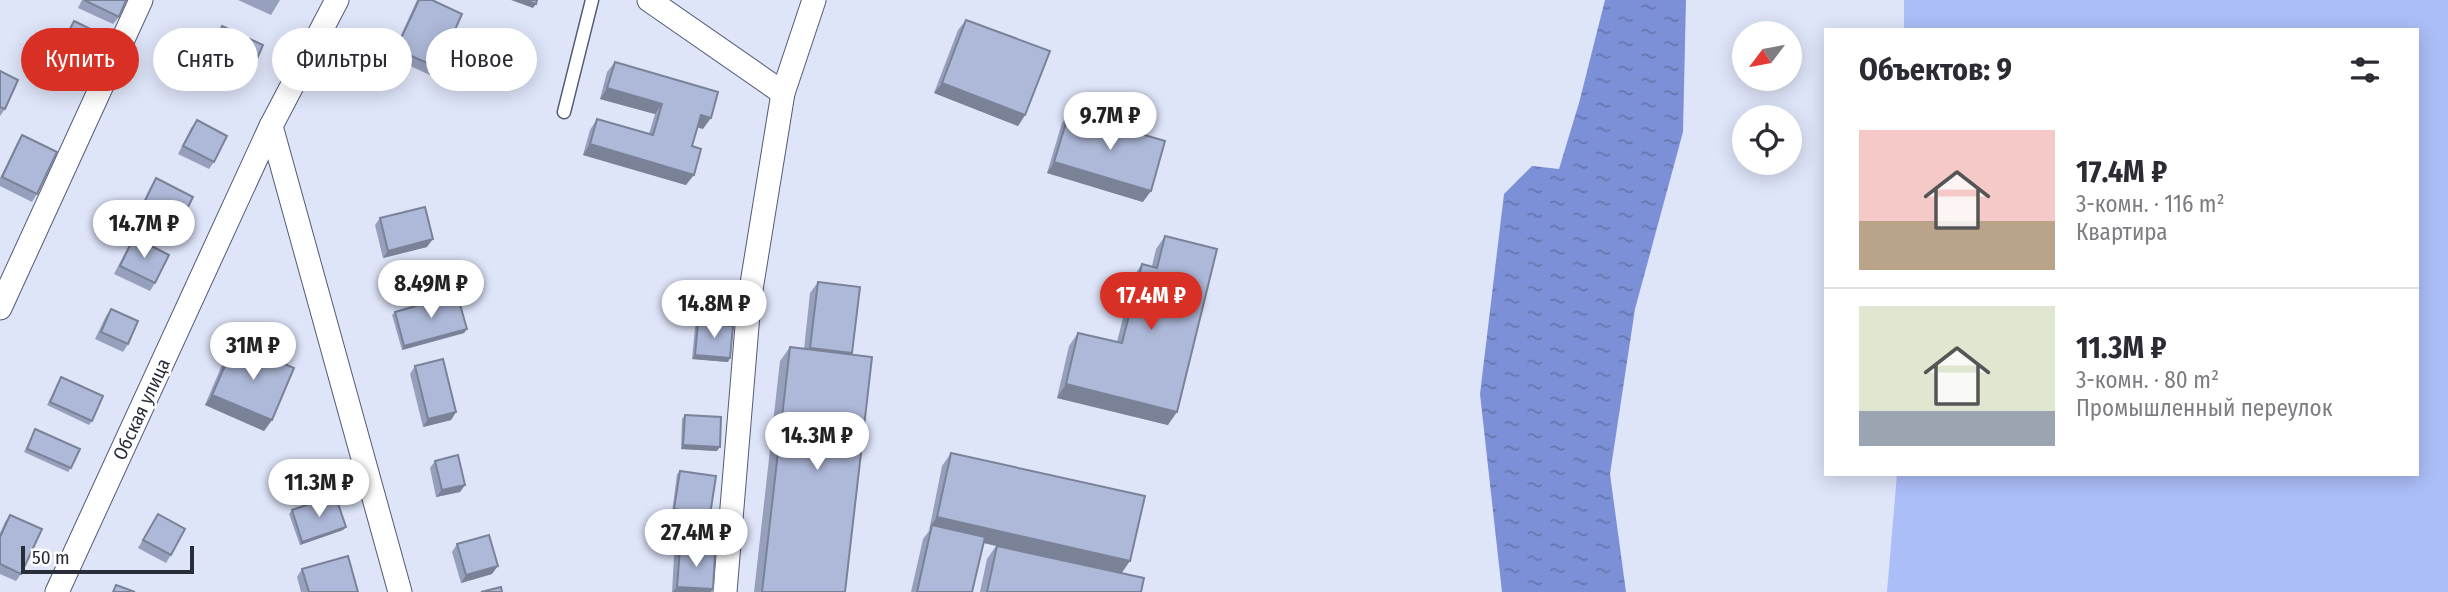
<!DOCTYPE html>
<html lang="ru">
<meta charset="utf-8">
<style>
body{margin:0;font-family:"Fira Sans Condensed",sans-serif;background:#f2f2f3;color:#2b2b33;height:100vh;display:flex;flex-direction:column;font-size:26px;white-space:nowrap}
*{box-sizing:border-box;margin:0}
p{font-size:23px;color:#7c7c81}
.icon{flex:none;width:38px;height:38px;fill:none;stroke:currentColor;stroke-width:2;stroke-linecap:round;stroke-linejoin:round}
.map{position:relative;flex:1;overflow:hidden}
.drawer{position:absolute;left:1824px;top:28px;width:595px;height:448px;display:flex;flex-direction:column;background:#fff;border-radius:0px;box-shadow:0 4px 18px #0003}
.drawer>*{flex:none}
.top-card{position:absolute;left:21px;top:28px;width:665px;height:63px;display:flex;gap:14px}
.needle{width:46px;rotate:238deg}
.controls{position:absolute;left:1732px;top:21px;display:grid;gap:14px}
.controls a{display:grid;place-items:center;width:70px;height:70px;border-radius:50%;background:#fff;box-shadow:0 4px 18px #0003;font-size:35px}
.scale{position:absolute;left:21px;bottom:18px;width:173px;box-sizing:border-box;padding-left:7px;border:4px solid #292d3a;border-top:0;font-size:19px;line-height:24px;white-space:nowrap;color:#292d3a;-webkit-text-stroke:5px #fff;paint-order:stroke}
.price{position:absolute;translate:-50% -60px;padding:0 16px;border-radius:24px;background:#fff;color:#222;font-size:23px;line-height:46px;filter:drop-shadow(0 2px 4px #0008)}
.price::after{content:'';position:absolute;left:50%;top:42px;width:21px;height:16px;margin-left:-10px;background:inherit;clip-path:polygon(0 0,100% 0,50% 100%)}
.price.on{background:#d93025;color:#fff}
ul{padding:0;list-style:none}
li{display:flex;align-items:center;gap:21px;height:175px;padding:0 35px}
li+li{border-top:2px solid #e1e1e2}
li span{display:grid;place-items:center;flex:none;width:196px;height:140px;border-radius:0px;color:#555}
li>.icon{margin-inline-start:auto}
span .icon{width:84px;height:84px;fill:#fffc;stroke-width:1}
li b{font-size:30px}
h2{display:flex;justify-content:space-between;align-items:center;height:84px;padding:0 35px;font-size:30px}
.tag{padding:0 24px;border-radius:32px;background:#fff;box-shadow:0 4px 18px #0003;font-size:24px;line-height:63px}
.tag.on{background:#d93025;color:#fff}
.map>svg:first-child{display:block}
</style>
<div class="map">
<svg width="2448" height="592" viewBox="0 0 2448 592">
<defs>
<pattern id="water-ripples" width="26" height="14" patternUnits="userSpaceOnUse" patternTransform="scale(1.75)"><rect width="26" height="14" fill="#7c90d7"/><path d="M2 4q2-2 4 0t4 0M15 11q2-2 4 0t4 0" fill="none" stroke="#6676af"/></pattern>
</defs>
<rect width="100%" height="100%" fill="#dee5f9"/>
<!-- grass -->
<polygon fill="#acbef8" points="1904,0 2448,0 2448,592 1887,592 1897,474 2417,474 2417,30 1904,30"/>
<!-- water -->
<polygon fill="url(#water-ripples)" points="1605,0 1686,0 1683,132 1635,309 1610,474 1626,592 1502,592 1480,394 1504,194 1532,166 1559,169 1579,103"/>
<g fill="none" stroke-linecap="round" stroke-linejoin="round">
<!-- service casing -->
<g stroke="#525a77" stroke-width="15">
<polyline id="service" points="564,112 592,0"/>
</g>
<!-- minor casing -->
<g stroke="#525a77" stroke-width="25">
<g id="minor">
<polyline points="649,0 783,93"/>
<polyline points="271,126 400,592"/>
<polyline points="0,308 141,0"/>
<polyline points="57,592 271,126 337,0"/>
<polyline points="725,592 749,302 783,93 814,0"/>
</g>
</g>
<!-- service -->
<use href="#service" stroke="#fff" stroke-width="12"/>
<!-- minor -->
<use href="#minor" stroke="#fff" stroke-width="23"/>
</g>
<!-- wall -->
<g fill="#969fbb">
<polygon points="82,0 126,0 119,17 113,24 78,8"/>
<polygon points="238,0 280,0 271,15"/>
<polygon points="417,0 432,0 438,68 432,76 391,57"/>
<polygon points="966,20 1025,115 1018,126 934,93 958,30"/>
<polygon points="74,21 95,71 90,78 53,60 69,29"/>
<polygon points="222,26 248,79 245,83 204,65"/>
<polygon points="615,62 703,129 697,127 692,146 686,185 583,155 590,130 597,119 649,134 655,114 600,99 607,72"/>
<polygon points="0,71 5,109 0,116"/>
<polygon points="1069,113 1143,202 1047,173 1062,123"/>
<polygon points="197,120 214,162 209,169 178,154 191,128"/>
<polygon points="22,135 37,194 32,202 0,186 0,178 17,143"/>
<polygon points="156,178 179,225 174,233 137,214 151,186"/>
<polygon points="380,218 427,247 383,258 375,225"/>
<polygon points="1165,236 1168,425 1057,398 1069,346 1078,333 1117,342 1133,277 1142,264 1152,266 1156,249"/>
<polygon points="134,237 155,283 150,291 114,274 129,245"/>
<polygon points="818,282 851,354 845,592 754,592 780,361 790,347 804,349 810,293"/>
<polygon points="111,309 128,344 123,352 95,339 106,316"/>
<polygon points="395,312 467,329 464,333 402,350 392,315"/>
<polygon points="698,323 728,362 692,359 695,327"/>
<polygon points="235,343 272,420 264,431 205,405 227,353"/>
<polygon points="415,366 456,412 451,420 423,427 410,374"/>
<polygon points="61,377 92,421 89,425 47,405"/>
<polygon points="685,415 717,451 681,449 682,419"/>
<polygon points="35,429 71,468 68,472 24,452"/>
<polygon points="951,453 1122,573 1141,592 980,592 987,559 996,546 984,543 972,592 911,592 923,539 929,531 942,466"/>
<polygon points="435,461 465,485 460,492 436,497 430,468"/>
<polygon points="680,471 708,519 672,513 677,474"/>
<polygon points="292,510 346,527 343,530 300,545 289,514"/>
<polygon points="158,514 171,555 166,563 138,548"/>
<polygon points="10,515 21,574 16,581 0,574 0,533 5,522"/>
<polygon points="457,544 492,574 461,583 452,552"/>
<polygon points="680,548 713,589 711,592 672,592 674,556"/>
<polygon points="302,569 358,592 301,592 297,577"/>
</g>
<!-- shaded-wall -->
<g fill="#7a8298">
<polygon points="511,0 525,0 536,4 533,8"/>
<polygon points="942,83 1025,115 1018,126 934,93"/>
<polygon points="607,88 662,104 655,114 600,99"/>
<polygon points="701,115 711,118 703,129 693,126"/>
<polygon points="590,144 694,175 686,185 583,155"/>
<polygon points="1054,162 1151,191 1143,202 1047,173"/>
<polygon points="433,239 427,247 383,258 388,251"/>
<polygon points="467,329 464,333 402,350 404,346"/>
<polygon points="810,348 852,353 845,363 802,358"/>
<polygon points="695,355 730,358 728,362 692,359"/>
<polygon points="1066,384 1177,412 1168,425 1057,398"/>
<polygon points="212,395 272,420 264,431 205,405"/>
<polygon points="456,412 451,420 423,427 428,419"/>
<polygon points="683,445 720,447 717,451 681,449"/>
<polygon points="465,485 460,492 436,497 442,490"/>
<polygon points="674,509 710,515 708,519 672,513"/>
<polygon points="937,517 1130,561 1121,574 931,531 932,525 928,530"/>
<polygon points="346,527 343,530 300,545 302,542"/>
<polygon points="498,566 492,574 461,583 466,575"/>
<polygon points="677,587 713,589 711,592 673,592"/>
</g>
<!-- building -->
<g fill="#aeb9d9" stroke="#7a8298" stroke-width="2">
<polygon points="84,0 126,0 119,17"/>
<polygon points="419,0 432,0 462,14 438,68 396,49"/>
<polygon points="525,0 537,0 536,4"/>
<polygon points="966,20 1050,51 1025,115 942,83"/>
<polygon points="74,21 111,39 95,71 58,53"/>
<polygon points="222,26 263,45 248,79 207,61"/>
<polygon points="615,62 718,92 711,118 701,115 692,146 701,149 694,175 590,144 597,119 653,135 662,104 607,88"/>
<polygon points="0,71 18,80 5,109 0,107"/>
<polygon points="1069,113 1165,141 1151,191 1054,162"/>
<polygon points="197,120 227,136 214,162 183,146"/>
<polygon points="22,135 57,152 37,194 2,177"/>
<polygon points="156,178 193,197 179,225 142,207"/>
<polygon points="425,207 433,239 388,251 380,218"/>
<polygon points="1165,236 1217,249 1177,412 1066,384 1078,333 1122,343 1142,264 1157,268"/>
<polygon points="134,237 169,255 155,283 120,266"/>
<polygon points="818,282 860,287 852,353 810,348"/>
<polygon points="457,294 467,329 404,346 395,312"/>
<polygon points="111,309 138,321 128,344 101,332"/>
<polygon points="698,323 733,326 730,358 695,355"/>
<polygon points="235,343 294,368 272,420 212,395"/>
<polygon points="790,347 872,357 845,592 762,592"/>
<polygon points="443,359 456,412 428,419 415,366"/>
<polygon points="61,377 103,396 92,421 50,402"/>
<polygon points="685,415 721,417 720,447 683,445"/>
<polygon points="35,429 80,449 71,468 27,449"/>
<polygon points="951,453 1145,496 1130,561 937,517"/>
<polygon points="458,455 465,485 442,490 435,461"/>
<polygon points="680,471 716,476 710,515 674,509"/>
<polygon points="335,495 346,527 302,542 292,510"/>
<polygon points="158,514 185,529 171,555 143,540"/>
<polygon points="10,515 42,529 21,574 0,564 0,537"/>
<polygon points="932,525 985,537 972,592 917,592"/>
<polygon points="489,535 498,566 466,575 457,544"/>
<polygon points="997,546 1144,578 1141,592 987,592"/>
<polygon points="680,548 715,551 713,589 677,587"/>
<polygon points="348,556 358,592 309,592 302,569"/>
<polygon points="116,585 135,592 113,592"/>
<polygon points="501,587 502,592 481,592"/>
</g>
<g text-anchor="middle" stroke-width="5" stroke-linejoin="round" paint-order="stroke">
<!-- street labels -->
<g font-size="19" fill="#292d3a" stroke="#fff">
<text transform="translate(141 409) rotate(-65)" y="7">Обская улица</text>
</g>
</g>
</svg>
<div class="controls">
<a><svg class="needle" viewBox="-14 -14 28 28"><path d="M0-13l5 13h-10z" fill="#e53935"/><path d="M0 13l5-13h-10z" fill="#7c7c81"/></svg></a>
<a><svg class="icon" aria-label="locate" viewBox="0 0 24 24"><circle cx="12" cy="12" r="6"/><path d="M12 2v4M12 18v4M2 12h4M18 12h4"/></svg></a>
</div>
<div class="scale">50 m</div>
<b class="price" style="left:1110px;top:152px">9.7M ₽</b>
<b class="price" style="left:144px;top:260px">14.7M ₽</b>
<b class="price" style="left:431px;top:320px">8.49M ₽</b>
<b class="price on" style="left:1151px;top:332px">17.4M ₽</b>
<b class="price" style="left:714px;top:340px">14.8M ₽</b>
<b class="price" style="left:253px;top:382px">31M ₽</b>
<b class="price" style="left:817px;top:472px">14.3M ₽</b>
<b class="price" style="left:319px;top:519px">11.3M ₽</b>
<b class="price" style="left:696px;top:569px">27.4M ₽</b>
<div class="top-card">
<a class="tag on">Купить</a>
<a class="tag">Снять</a>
<a class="tag">Фильтры</a>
<a class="tag">Новое</a>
</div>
<section class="drawer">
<h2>Объектов: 9<svg class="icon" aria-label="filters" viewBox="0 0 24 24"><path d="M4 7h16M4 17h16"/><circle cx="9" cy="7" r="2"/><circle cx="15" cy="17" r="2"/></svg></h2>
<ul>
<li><span style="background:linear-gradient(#f6c9c9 65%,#b9a48a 0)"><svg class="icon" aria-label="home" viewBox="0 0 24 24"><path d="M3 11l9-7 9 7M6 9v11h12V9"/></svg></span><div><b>17.4M ₽</b><p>3-комн. · 116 m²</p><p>Квартира</p></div></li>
<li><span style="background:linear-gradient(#dfe7d0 75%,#9aa5b1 0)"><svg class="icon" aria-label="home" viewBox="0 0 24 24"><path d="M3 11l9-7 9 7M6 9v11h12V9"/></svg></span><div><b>11.3M ₽</b><p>3-комн. · 80 m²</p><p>Промышленный переулок</p></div></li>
</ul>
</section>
</div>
